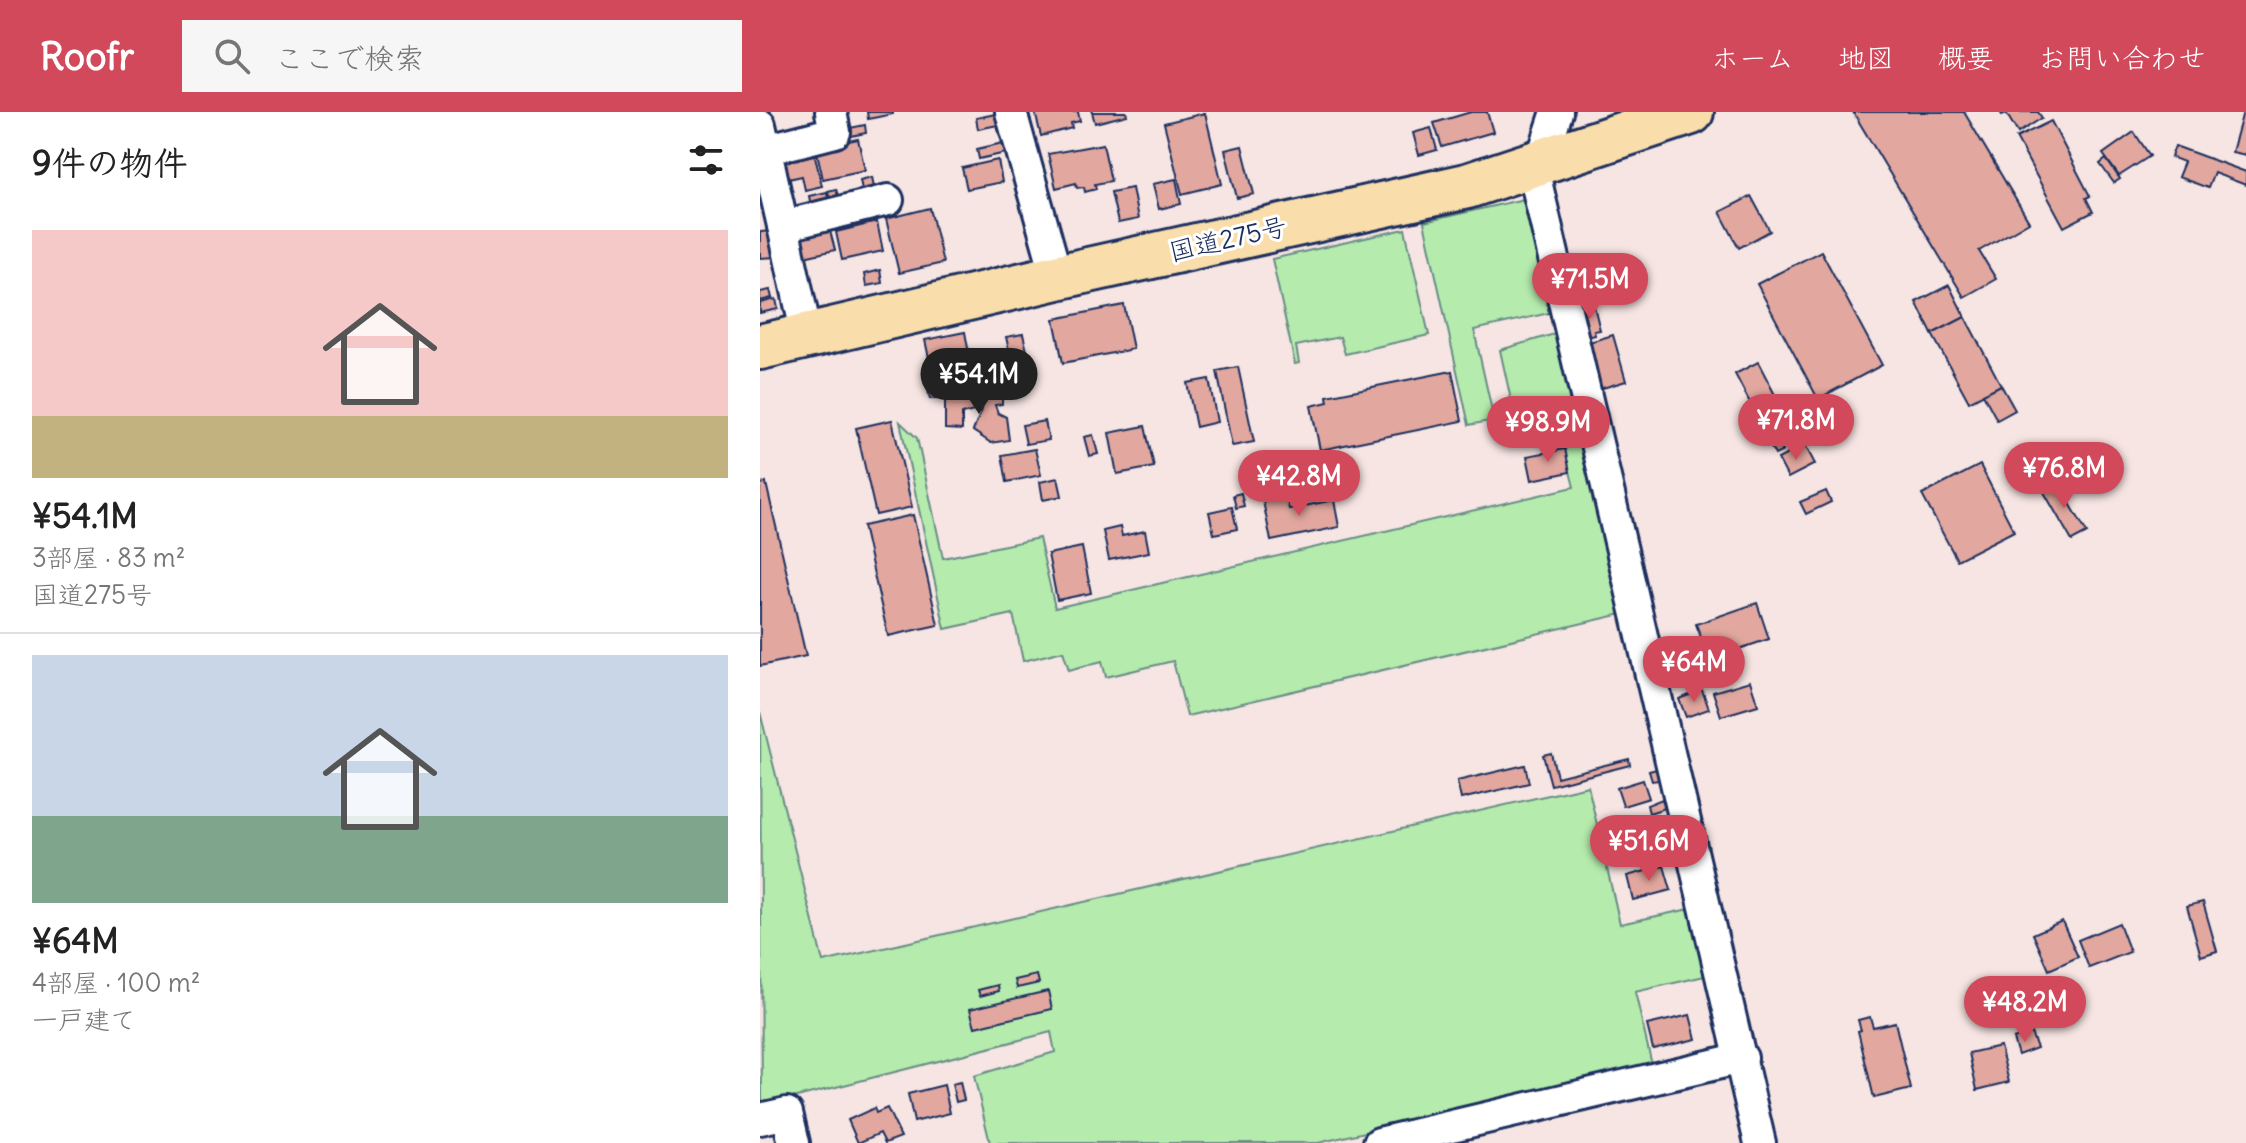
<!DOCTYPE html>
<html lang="ja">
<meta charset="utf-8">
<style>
body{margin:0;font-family:Delius,"Klee One",sans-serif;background:#f6f6f6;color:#222;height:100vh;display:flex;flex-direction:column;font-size:30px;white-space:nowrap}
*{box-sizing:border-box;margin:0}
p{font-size:26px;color:#767676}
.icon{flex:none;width:44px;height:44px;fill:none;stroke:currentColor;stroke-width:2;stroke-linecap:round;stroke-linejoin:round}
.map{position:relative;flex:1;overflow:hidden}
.sheet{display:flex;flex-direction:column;background:#fff;width:760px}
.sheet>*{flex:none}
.price{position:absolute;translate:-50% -68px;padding:0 18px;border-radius:28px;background:#d1495b;color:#fff;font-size:26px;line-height:52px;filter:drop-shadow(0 2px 4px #0008)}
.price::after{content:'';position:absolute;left:50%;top:48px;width:24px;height:18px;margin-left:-12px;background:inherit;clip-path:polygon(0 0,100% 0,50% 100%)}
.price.selected{background:#222;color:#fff}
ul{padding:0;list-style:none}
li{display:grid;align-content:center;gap:16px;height:424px;padding:0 32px}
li+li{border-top:2px solid #e0e0e0}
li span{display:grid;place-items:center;height:248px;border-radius:0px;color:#555}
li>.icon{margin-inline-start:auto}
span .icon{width:144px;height:144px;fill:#fffc;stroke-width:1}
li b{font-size:34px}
h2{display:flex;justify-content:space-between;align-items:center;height:96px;padding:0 32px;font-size:34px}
header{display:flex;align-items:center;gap:48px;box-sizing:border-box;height:112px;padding:0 40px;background:#d1495b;color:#fff}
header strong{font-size:38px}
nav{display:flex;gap:44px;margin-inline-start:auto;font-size:28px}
.search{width:560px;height:72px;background:#f6f6f6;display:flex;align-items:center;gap:20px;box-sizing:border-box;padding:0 28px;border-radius:0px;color:#767676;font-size:30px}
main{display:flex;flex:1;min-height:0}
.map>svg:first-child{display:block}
</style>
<header>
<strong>Roofr</strong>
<div class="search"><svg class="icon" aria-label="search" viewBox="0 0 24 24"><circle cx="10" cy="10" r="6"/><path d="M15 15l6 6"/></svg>ここで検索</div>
<nav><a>ホーム</a><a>地図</a><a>概要</a><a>お問い合わせ</a></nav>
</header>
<main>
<section class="sheet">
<h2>9件の物件<svg class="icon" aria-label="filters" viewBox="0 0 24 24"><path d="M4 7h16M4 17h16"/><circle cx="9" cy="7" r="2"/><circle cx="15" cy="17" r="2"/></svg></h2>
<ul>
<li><span style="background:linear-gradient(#f6c9c9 75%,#c2b280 0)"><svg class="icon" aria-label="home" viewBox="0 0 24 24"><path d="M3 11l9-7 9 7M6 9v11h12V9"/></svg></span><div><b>¥54.1M</b><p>3部屋 · 83 m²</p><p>国道275号</p></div></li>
<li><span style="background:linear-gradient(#c9d6e8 65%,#7fa58c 0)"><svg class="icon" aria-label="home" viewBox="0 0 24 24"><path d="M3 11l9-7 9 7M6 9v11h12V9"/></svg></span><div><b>¥64M</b><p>4部屋 · 100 m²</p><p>一戸建て</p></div></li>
</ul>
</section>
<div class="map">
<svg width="1486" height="1031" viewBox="0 0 1486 1031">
<rect width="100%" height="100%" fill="#f6e5e2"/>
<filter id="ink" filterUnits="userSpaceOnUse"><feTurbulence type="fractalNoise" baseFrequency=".0125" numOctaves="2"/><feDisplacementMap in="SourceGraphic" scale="16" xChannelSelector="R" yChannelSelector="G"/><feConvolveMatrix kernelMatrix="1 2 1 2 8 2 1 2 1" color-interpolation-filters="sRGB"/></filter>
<g filter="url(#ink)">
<!-- green -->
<g fill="#b5ebad" stroke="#688d86" stroke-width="2">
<polygon points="764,87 789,201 714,218 734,308 709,313 664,110"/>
<polygon points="645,117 669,223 585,242 580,225 536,234 539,251 535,252 512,147"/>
<polygon points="798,221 862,502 427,604 413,549 346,565 342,549 309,558 303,539 263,549 253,502 185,517 140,310 157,326 183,446 279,426 295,496 814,375 794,297 755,306 740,238"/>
<polygon points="0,600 63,850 828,674 860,812 934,796 949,863 875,880 892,953 558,1031 230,1031 214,964 295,940 291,920 2,994"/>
</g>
<!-- building -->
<g fill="#e2a89f" stroke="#1b2f5e" stroke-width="2">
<polygon points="107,0 133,0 133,2 108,7"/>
<polygon points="275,0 318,0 320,9 311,11 312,16 281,24"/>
<polygon points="332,0 366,0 367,3 335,11"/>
<polygon points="711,0 727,0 733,20 682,35 674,11"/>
<polygon points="1093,0 1204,0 1269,110 1219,139 1236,167 1204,185"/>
<polygon points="1240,0 1278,0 1282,6 1258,21 1246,1 1242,3"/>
<polygon points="1483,0 1486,0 1486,43 1472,40"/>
<polygon points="445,1 462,72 422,82 404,11"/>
<polygon points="236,2 238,13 218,17 216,6"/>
<polygon points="1291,9 1330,84 1326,86 1333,100 1304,115 1256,26"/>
<polygon points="105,13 106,21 91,24 90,16"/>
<polygon points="671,16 677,38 659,43 653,21"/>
<polygon points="1374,20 1390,44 1359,64 1343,42"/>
<polygon points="98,27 105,58 63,67 56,36"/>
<polygon points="243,31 246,41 219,47 217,37"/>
<polygon points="343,32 351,69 335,72 336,77 325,80 324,75 317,76 316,71 296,76 288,42"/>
<polygon points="482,34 494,82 477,86 465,38"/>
<polygon points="1415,34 1486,60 1486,73 1454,61 1448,76 1418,65 1424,50 1411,45"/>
<polygon points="54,40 62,74 45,78 42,64 24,68 20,47"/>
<polygon points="1346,47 1360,67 1354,71 1340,52"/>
<polygon points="238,48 242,70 207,77 202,56"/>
<polygon points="112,65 115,80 103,83 100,68"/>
<polygon points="416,67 421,92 399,97 393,72"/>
<polygon points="372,76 378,107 358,111 351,80"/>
<polygon points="76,77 80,91 71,93 68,79"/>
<polygon points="67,80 69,91 51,94 49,84"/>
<polygon points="991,84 1010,119 979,136 960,100"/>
<polygon points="170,96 183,151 139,161 126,107"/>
<polygon points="117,110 123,139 82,148 76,120"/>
<polygon points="69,115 75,138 35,147 30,123"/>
<polygon points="15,119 16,145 0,146 0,120"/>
<polygon points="1061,139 1122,253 1058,287 997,172"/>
<polygon points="120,158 122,171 106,174 104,162"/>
<polygon points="1189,173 1205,205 1172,222 1156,190"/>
<polygon points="10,178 12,186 0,189 0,180"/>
<polygon points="16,187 18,197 0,201 0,191"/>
<polygon points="364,193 373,237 303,251 294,207"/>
<polygon points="834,194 840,218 834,219 835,223 827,225 820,198"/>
<polygon points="1205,205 1241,273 1209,290 1172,222"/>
<polygon points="205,220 210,247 171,255 165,228"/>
<polygon points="263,222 267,239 250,242 246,225"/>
<polygon points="853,223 866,269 836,278 823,232"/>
<polygon points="998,250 1026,304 1003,316 975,262"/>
<polygon points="478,255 494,330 472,334 457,259"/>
<polygon points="692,259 702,309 560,338 551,294 568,290 567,284"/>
<polygon points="449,267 457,310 436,315 427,271"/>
<polygon points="176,268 180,285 170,287 166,270"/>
<polygon points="1241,273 1255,298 1237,308 1223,282"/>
<polygon points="242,280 242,292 235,293 238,301 246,305 249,328 231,331 213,319 222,297 202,302 202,318 185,317 185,286 200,287"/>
<polygon points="132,308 152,395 116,403 96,316"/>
<polygon points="285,309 289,328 266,332 262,313"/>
<polygon points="385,314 394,355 357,362 349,321"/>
<polygon points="333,323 338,342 329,344 324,325"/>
<polygon points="1014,324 1023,339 1015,343 1007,328"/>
<polygon points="1045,333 1055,352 1028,366 1018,347"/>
<polygon points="275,337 281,363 247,370 242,343"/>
<polygon points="805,337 810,360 772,368 767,344"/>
<polygon points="1220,353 1254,419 1197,448 1162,383"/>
<polygon points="298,366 302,384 283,388 280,370"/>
<polygon points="1296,367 1327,421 1312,429 1281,375"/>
<polygon points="6,371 46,544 0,554 0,372"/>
<polygon points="1066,379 1071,390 1046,402 1040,390"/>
<polygon points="481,381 484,394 476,396 473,383"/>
<polygon points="526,384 529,397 574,388 579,415 511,429 503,389"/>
<polygon points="472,395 477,417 454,422 449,400"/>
<polygon points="153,403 178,513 128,524 103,414"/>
<polygon points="360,415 362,424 385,419 389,440 349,448 343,419"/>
<polygon points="322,435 331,481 297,488 288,442"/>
<polygon points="997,491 1009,527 949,547 936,512"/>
<polygon points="990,569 998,593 961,604 953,580"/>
<polygon points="942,578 949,597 926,605 919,587"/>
<polygon points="791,641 797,665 869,647 870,653 791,673 783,643"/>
<polygon points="765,653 769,671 701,687 697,669"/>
<polygon points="897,657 899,668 892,669 889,659"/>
<polygon points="883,668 889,686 863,694 857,676"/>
<polygon points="902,687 905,696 889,701 887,693"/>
<polygon points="906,723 912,745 882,754 876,732"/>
<polygon points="904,754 911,778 873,788 867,764"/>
<polygon points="1443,790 1457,839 1441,844 1427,794"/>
<polygon points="1302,809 1318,845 1289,858 1273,822"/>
<polygon points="1359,811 1370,840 1329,856 1318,828"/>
<polygon points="277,863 279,871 257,876 255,868"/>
<polygon points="1267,868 1274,889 1264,892 1257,871"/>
<polygon points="1254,869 1262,895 1226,907 1217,882"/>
<polygon points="238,873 239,879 220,884 218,878"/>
<polygon points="288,879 292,897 215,915 210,897"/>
<polygon points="1305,885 1307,899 1289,902 1287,888"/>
<polygon points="930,903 936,927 893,937 887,913"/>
<polygon points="1110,905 1113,915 1135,910 1151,977 1114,986 1098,919 1101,918 1098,908"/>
<polygon points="1271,921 1277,936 1258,943 1253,927"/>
<polygon points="1240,934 1249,970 1217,978 1209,941"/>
<polygon points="200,970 204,988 196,990 192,972"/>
<polygon points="184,973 190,1001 154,1010 148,982"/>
<polygon points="114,996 116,1001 127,996 141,1025 125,1031 120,1021 98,1031 88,1008"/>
</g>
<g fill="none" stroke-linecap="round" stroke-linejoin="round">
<!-- minor casing -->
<g stroke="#1b2f5e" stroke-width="36">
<g id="minor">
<polyline points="251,0 297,165"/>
<polyline points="0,13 23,114"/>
<polyline points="5,38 75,20 71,0"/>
<polyline points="781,49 797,0"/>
<polyline points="772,52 1000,1031"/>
<polyline points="47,224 23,114 128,88"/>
<polyline points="0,1007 27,1001 34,1031"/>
<polyline points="619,1031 982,946"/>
</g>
</g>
<!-- highway casing -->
<g stroke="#1b2f5e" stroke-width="50">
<polyline id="highway" points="0,235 297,165 707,74 931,0"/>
</g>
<!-- minor -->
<use href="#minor" stroke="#fff" stroke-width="30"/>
<!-- highway -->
<use href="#highway" stroke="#f9deab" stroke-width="44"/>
</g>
</g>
<g text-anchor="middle" stroke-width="6" stroke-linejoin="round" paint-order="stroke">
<!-- street labels -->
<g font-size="26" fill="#1b2f5e" stroke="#fff">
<text transform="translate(468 127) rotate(-13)" y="9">国道275号</text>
</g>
</g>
</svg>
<b class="price" style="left:830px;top:209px">¥71.5M</b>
<b class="price selected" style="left:219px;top:304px">¥54.1M</b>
<b class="price" style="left:1036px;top:350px">¥71.8M</b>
<b class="price" style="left:788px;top:352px">¥98.9M</b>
<b class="price" style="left:1304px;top:398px">¥76.8M</b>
<b class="price" style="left:539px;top:406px">¥42.8M</b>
<b class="price" style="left:934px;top:592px">¥64M</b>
<b class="price" style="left:889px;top:771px">¥51.6M</b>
<b class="price" style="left:1265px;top:932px">¥48.2M</b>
</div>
</main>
